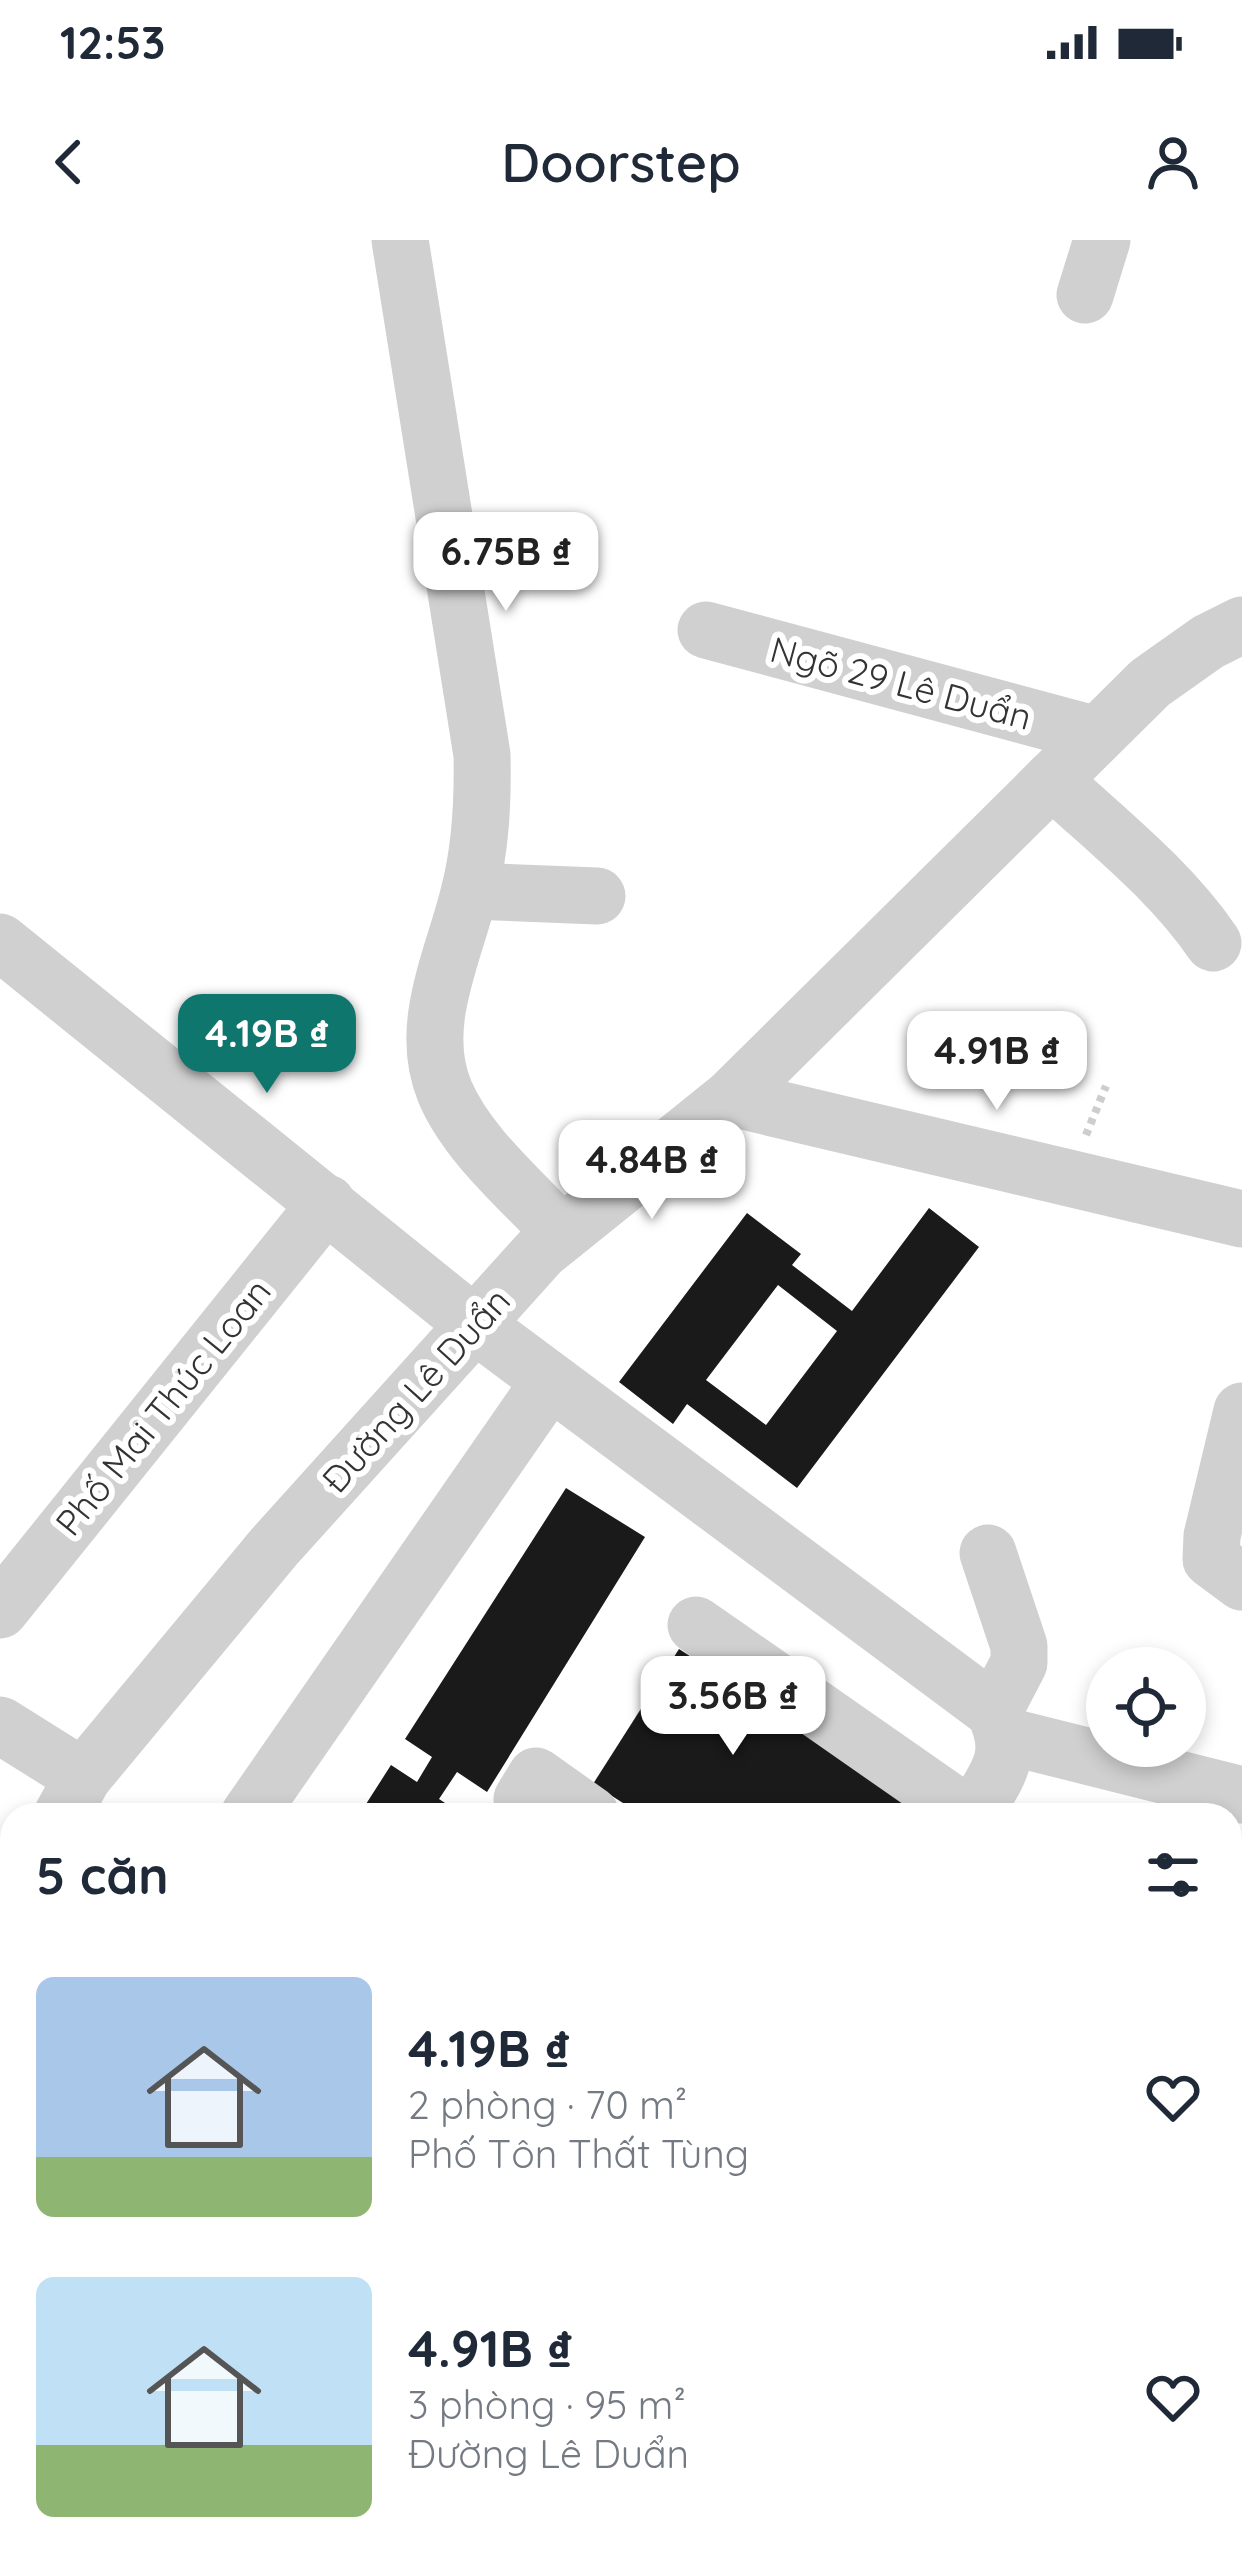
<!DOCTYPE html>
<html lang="vi">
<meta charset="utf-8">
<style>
body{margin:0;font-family:Quicksand,sans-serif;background:#f6f6f7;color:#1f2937;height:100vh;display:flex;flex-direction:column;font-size:45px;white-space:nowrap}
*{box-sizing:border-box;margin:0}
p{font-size:39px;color:#747a83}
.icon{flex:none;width:66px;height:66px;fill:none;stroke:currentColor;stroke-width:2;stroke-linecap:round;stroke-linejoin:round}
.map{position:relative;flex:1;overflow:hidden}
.details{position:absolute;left:0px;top:1563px;width:1242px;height:771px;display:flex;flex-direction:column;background:#fff;border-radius:36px 36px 0 0;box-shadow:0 6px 18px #0003}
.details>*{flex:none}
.fabs{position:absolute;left:1086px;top:1407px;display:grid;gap:24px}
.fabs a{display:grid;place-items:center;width:120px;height:120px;border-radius:50%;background:#fff;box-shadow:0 6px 18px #0003;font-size:60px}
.price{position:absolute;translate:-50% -102px;padding:0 27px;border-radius:24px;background:#fff;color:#222;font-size:39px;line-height:78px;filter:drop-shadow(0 3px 6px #0008)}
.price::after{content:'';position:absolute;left:50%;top:72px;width:36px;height:27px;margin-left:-18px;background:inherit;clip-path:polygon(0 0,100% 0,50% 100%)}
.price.on{background:#0f766e;color:#fff}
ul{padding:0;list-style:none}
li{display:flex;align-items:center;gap:36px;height:300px;padding:0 36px}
li span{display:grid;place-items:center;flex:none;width:336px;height:240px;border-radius:18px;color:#555}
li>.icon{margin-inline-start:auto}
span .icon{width:144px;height:144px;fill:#fffc;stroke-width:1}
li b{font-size:51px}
h2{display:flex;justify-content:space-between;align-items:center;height:144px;padding:0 36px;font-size:51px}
.status{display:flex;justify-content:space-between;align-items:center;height:84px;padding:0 60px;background:#fff;direction:ltr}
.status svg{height:33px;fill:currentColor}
header{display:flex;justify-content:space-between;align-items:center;height:156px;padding:0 36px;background:#fff;font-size:54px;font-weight:600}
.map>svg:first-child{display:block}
</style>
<div class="status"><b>12:53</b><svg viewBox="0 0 49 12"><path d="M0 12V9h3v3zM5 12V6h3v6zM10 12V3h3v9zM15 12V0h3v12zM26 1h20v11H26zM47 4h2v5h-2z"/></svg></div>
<header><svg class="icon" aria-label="back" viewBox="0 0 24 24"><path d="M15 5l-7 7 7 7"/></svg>Doorstep<svg class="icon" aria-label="person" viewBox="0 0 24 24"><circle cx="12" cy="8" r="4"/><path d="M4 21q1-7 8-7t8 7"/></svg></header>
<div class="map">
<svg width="1242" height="2333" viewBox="0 0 1242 2333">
<rect width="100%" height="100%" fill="#fff"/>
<!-- building -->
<g fill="#1a1a1a" fill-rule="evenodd">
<path d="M929,968l50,39 -182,241 -110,-84 -14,20 -54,-42 128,-169 54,41 -9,11 60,46zM778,1045l59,46 -71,94 -60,-45z"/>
<polygon points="566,1248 645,1297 487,1552 457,1532 439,1559 463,1575 359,1575 391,1525 417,1542 432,1517 405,1499"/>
<polygon points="679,1409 922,1566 916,1575 642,1575 593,1544"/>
</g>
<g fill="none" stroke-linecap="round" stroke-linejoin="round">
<!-- path -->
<polyline stroke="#cdcdcd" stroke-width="8" stroke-dasharray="6 6" stroke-linecap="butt" points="1086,895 1106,846"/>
<!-- minor -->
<g stroke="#d0d0d0" stroke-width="57">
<path d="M400,0l82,515c1,47 -1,92 -13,138 -15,63 -52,133 -24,199 23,54 78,99 117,142"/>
<polyline points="1085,55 1102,0"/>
<polyline points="706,390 1097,495"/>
<path d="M1052,540c55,51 118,100 161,163"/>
<polyline points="470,651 597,656"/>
<path d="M0,702l474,382 520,387c23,45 2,65 -21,104"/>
<polyline points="731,858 1242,979"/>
<polyline points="1242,1171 1212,1296 1211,1319 1242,1342"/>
<polyline points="988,1313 1019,1406 1019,1423 994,1471"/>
<polyline points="0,1370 327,963"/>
<polyline points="696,1385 954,1565 948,1575"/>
<polyline points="0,1485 83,1537"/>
<polyline points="1007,1496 1242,1555"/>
<polyline points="62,1575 83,1537 274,1307 541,1011 731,858 1150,443 1208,402 1242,385"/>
<polyline points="249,1575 550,1141"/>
<polyline points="544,1575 522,1559 536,1536 591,1575"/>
<polyline points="0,1689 12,1667"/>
<polyline points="0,1821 12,1829"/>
<polyline points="0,2126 12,2132"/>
<polyline points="1230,2153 1242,2142"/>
<polyline points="1230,2304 1242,2293"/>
<polyline points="368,2322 388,2333"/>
<polyline points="1103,2322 1114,2333"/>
<polyline points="1018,2333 1034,2322"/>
</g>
</g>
<g text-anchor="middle" stroke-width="12" stroke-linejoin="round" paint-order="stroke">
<!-- street labels -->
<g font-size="36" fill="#333" stroke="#fff">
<text transform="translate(901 443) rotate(15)" y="13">Ngõ 29 Lê Duẩn</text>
<text transform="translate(416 1150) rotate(-48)" y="13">Đường Lê Duẩn</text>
<text transform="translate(163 1167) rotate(-51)" y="13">Phố Mai Thúc Loan</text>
</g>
</g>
</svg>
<div class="fabs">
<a><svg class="icon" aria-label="locate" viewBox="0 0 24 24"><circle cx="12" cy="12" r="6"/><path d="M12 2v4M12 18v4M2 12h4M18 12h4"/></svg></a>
</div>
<b class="price" style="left:506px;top:374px">6.75B ₫</b>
<b class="price on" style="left:267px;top:856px">4.19B ₫</b>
<b class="price" style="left:997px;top:873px">4.91B ₫</b>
<b class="price" style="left:652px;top:982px">4.84B ₫</b>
<b class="price" style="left:733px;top:1518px">3.56B ₫</b>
<section class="details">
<h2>5 căn<svg class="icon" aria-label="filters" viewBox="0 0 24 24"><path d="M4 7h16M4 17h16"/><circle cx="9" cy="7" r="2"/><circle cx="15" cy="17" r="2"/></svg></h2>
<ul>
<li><span style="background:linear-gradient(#a9c7e8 75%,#8fb573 0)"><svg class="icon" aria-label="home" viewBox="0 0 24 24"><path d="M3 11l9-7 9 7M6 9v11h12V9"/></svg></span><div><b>4.19B ₫</b><p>2 phòng · 70 m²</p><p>Phố Tôn Thất Tùng</p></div><svg class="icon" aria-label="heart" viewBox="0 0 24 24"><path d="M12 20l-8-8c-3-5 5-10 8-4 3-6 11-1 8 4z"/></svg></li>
<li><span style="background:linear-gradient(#bfe0f5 70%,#8fb573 0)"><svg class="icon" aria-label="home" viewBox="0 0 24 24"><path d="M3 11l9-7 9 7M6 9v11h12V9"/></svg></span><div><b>4.91B ₫</b><p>3 phòng · 95 m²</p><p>Đường Lê Duẩn</p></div><svg class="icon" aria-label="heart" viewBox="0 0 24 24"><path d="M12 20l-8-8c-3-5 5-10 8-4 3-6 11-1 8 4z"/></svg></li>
</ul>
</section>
</div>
